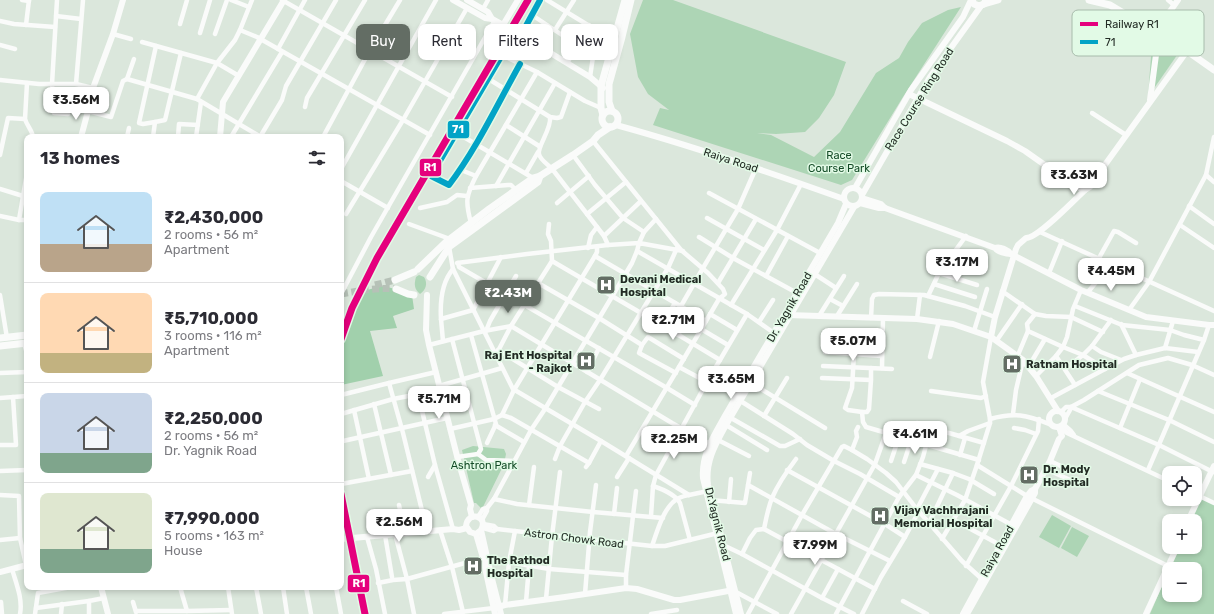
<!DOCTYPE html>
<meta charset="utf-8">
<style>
body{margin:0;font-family:Rubik,sans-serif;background:#f7f7f7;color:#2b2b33;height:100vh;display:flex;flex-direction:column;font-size:15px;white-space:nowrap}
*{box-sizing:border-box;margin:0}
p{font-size:13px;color:#7c7c81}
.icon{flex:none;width:22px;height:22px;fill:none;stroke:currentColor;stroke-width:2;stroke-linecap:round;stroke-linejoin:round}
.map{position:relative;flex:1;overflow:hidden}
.sheet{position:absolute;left:24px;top:134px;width:320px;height:456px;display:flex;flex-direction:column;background:#fff;border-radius:8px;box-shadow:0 2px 6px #0003}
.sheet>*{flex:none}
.banner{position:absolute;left:356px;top:24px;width:380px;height:36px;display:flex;gap:8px}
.buttons{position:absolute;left:1162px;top:466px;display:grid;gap:8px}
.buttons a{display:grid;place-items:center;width:40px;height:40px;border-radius:8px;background:#fff;box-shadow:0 2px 6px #0003;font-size:20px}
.price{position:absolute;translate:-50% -34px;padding:0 9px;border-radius:8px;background:#fff;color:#222;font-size:13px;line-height:26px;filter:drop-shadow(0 1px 2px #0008)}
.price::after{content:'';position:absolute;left:50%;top:24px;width:12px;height:9px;margin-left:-6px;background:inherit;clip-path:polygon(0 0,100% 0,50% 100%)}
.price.current{background:#636d64;color:#fff}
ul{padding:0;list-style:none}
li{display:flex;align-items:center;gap:12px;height:100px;padding:0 16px}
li+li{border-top:1px solid #e1e1e2}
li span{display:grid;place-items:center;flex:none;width:112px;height:80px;border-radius:8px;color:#555}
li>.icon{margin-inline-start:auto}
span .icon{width:48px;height:48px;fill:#fffc;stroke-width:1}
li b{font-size:17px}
h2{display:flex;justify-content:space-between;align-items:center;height:48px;padding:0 16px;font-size:17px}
.tag{padding:0 14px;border-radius:8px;background:#fff;box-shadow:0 2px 6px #0003;font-size:14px;line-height:36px}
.tag.current{background:#636d64;color:#fff}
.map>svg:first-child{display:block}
</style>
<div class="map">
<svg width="1214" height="614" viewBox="0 0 1214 614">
<rect width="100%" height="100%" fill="#dbe7dc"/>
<!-- green -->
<g fill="#add5b5">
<polygon points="643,0 673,0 846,62 834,95 819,118 805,132 776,134 757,133 771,135 814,157 840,132 876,73 899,58 908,42 922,23 948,10 961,7 903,97 852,180 841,185 653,125 660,108 669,110 648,94 638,77 630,34"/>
<polygon points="1153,29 1182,48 1148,97"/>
<path d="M419,275l5,2c4,6 2,13 -4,17 -6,-5 -6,-10 -4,-17z"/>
<polygon points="473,446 504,449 506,454 504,464 482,509 476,503 474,503 462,450"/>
<path d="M1197,496l17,7v111h-64l19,-44v25h26v-26h-26l10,-22h16v-26h-6c2,-7 5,-20 8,-25z"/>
<polygon points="1052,515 1071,526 1059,548 1039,537"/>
<polygon points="1072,527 1089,536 1077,557 1061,548"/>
</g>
<!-- forest -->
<path fill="#a1d0ac" d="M381,286c12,2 19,4 31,9l2,14 -21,7 4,12 -27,3 13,45 -42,9v-29l6,-27 17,-38z"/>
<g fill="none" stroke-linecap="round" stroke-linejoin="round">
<!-- primary-tunnel -->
<g stroke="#b6c1b7" stroke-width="7" stroke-dasharray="7 3.5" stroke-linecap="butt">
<polyline points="375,285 395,280"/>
<path d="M341,294c18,-3 36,-7 55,-5"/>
</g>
<!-- street -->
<g stroke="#fafbfa" stroke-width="4.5">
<polyline points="22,0 29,1"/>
<polyline points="57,0 52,84 54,113 68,114"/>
<polyline points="231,0 249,7"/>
<polyline points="252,0 240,30 257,37 430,135"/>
<polyline points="282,0 452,97"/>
<polyline points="547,0 614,41"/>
<polyline points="1168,0 1174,5"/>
<polyline points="483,9 488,0"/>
<polyline points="532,15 592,55 593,57 590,77"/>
<polyline points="56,16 81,19"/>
<polyline points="0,21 14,24 55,27"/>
<polyline points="180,24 187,0"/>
<polyline points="26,25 29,0"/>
<polyline points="555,30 574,0"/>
<polyline points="200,33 210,0"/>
<polyline points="113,34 131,39"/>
<polyline points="215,34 227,0"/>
<polyline points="142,42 217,63 239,76"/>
<polyline points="0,45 15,49"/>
<polyline points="278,49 305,0"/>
<polyline points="502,55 537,72 585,101 601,108"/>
<polyline points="567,63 589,25"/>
<path d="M520,64c-23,41 -43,84 -71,121l-18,-9 56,-98 23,-37 11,-6"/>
<polyline points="487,78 550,117 557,118 561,117 570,92"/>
<polyline points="127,79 134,59"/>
<polyline points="0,80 39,84 76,84 93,88"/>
<path d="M27,83l-2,36c2,7 7,11 8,18"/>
<polyline points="76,84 83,0"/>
<polyline points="197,99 217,63 235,40 240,30"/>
<polyline points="305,107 307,98 365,0"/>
<polyline points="88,111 111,117 123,81 127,79 197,99 261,137"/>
<polyline points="1092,113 1126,135"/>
<path d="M550,117c2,11 -13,30 -11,37 1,6 10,11 14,16 17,22 34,44 51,66l4,9 31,-2 5,-11 -21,-14 -28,-33 -22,-30"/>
<polyline points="155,122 143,124 139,123 156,46"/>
<polyline points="506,125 539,146"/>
<polyline points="457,133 533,178"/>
<polyline points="127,137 129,128"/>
<polyline points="153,137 155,122 165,120 181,53"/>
<polyline points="178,137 179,124 198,125"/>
<polyline points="196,137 201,102"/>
<polyline points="231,137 282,52"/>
<polyline points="260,137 282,100 286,86 336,0"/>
<polyline points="323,137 370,50 400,0"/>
<polyline points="593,141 681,250 708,273 723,289 725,294 719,299 706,321 595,256"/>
<polyline points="0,155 8,118 25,119"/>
<polyline points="341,169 436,0"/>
<polyline points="461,170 476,176"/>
<polyline points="526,173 538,152"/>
<polyline points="1206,175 1214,182"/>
<polyline points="341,181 388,208"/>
<polyline points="496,186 555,83"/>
<polyline points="470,188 508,185 511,185 516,190"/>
<polyline points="0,189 23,196"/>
<polyline points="709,193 820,253"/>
<polyline points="557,203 589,176"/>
<polyline points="1189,206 1214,224"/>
<polyline points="420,208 447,202 457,195 467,196"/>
<polyline points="346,214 403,120 467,8"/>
<polyline points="587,214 626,182"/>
<polyline points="0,216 19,220 27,220"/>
<polyline points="707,218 764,250"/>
<polyline points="19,220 27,173"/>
<path d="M471,223c-6,-22 -5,-27 5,-47l61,-104"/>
<polyline points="409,224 450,239"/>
<polyline points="1180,225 1214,248"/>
<polyline points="644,232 656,219"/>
<polyline points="1040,232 1214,311"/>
<polyline points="604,236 641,201"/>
<polyline points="699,237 733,258 797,293"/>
<polyline points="449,247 453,269 513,389 601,441 689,495 708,491"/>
<polyline points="588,248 591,235 597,227"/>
<polyline points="637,251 747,314 774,333"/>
<polyline points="1099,258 1114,231 1118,232 1136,243"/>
<polyline points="552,261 653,320"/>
<polyline points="457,263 527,254 608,245"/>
<polyline points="458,263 459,267 667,388 695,405"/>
<path d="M453,269c-11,13 -13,33 -12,50l32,-9 28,-53"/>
<polyline points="813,273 836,288"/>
<polyline points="939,273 977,285"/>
<polyline points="1049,273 1062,241"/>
<polyline points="766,276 788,236"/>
<polyline points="538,283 599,318 642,345"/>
<polyline points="718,283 756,219"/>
<polyline points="934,284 975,297"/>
<polyline points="1002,291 1035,314 1027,324 1028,331 1063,347 1083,355 1105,369"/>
<polyline points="1088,292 1111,264"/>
<polyline points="341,294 371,237 495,20"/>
<polyline points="0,295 7,338"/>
<polyline points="928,296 939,273 966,236"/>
<polyline points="830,299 843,306"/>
<polyline points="675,303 662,325 720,360"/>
<polyline points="731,305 777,230 801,184"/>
<polyline points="681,306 703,268 738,209 756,168"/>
<polyline points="1075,306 1122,325 1170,330 1184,335 1204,340"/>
<polyline points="1129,310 1149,282 1206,175 1214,137"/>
<polyline points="710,314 737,330"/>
<polyline points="1035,314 1046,316 1071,317 1103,332"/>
<polyline points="819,316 844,276"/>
<polyline points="837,316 857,284"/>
<polyline points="871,318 872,299 874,295 879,294 924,295 965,306 995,317"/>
<polyline points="441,319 443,341"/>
<polyline points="917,319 920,295"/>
<polyline points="706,321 679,367 707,382"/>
<polyline points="759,322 773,300"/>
<polyline points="1121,324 1136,355"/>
<polyline points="701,329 728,345"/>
<polyline points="486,331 490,321 516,276"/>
<polyline points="974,331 987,289"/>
<polyline points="471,335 496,424 487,443"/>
<polyline points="678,335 691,312"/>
<polyline points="452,339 481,449 478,454 457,457"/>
<polyline points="997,340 1022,304"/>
<polyline points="429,345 484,331 511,326 672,423 710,444"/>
<polyline points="1092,346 1101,352 1121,360"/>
<polyline points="1165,348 1173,321"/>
<polyline points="498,350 558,387 599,409"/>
<polyline points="825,352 881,356"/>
<polyline points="854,354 852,388 845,408 848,410 862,412"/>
<polyline points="496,355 511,326 552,261 551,241 548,234 549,224"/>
<polyline points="1018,355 1028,331"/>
<polyline points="1056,356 1075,385"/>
<polyline points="930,357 939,321"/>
<polyline points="823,366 892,369"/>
<polyline points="1029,366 1045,339"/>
<polyline points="882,368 883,318"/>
<polyline points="1065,369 1083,355 1092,346 1111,320"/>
<polyline points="587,372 599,348"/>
<polyline points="0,373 27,372"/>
<polyline points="676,373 639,353 642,345 648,337 684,359"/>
<polyline points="1127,373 1214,412"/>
<polyline points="1036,376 1056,356 1063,347 1067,337 1073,309 1081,290"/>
<polyline points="822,378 871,380 871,368"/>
<polyline points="871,380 869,409 867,412 862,412 863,422 866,427 979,460"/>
<polyline points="751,383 825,428"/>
<polyline points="439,386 502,368"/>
<polyline points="931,391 981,398 986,396"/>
<polyline points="1098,391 1169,420 1214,442"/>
<polyline points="418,394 435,465 453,529"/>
<polyline points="341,395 389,383"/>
<polyline points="0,398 27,396"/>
<polyline points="1051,398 1105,369 1124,359 1136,355 1165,348 1198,352"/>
<polyline points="739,400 793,434 807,445 834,461 860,474 899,497"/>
<polyline points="374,404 391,475"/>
<polyline points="1071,407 1159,445 1213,472"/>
<polyline points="354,410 369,479"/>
<polyline points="1061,412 1066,407 1071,407 1084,400 1139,365 1168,358 1192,365 1214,375"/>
<polyline points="341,414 393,399 440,390"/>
<polyline points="1013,414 1016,390 1023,360"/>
<polyline points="502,415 514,390 595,256 597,252 597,247"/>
<polyline points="764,416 787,378"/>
<polyline points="731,418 780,446 785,446 800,439"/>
<path d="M990,419c24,-7 37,-4 59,5"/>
<polyline points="1065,419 1070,410 1071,407"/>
<polyline points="1063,424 1071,431 1074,435"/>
<polyline points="495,425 524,442"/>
<polyline points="726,425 767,450"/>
<polyline points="858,427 856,431 857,437 852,450 867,459 886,473 896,482 916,508 962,561 983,580"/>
<polyline points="1060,427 1067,433 1169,481"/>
<polyline points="1014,428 1025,430 1036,434"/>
<polyline points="1120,428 1140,379"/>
<polyline points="450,429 494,419 502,415 511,418 589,463 586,467"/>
<polyline points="930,430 949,433 984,443"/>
<polyline points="959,436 968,431 990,423"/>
<polyline points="718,440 749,456"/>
<polyline points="341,442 343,441 447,418"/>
<polyline points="0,445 16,445 13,397"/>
<polyline points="478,454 486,460 515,461"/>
<polyline points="960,455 965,438"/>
<polyline points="626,456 679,367"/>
<polyline points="555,459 560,446 585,402 600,380 654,291 668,268 677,248"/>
<polyline points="891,461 903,425"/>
<polyline points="1050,461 1074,472"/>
<polyline points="904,462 917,423"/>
<polyline points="589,463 601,441"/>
<polyline points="920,464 953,473 969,479 994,494"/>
<polyline points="977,465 1027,496 1168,566"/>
<polyline points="1046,469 1079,484"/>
<polyline points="787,470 885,524 905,537"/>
<polyline points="1148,470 1204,340 1209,325"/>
<polyline points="0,471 27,470"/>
<polyline points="916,475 957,495 1012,525"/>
<polyline points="428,477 435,465"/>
<polyline points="617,477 629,458"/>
<polyline points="341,484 412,471"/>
<polyline points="748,485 750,473"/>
<path d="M653,486c9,3 22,8 27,17l10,37"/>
<polyline points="1195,494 1214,503"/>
<polyline points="0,495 19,496 20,538 26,565"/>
<path d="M689,495c-4,1 -9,2 -12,4 -14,9 -20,33 -25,47h13l53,-13"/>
<polyline points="494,499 517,504 593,512 663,518"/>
<polyline points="710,500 745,503 748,485 836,534 890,561"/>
<polyline points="729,502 731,479"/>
<polyline points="399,505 405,533"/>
<polyline points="529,505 534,467"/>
<polyline points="487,508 494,499 531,430 545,409 632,263 637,251 639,243 683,251"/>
<polyline points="917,509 938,469"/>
<polyline points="614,514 617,488"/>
<polyline points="651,516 653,486 656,475 707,382 747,314"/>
<polyline points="382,517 392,577"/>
<polyline points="478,517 483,509 487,508 487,511 482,520"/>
<polyline points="954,520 1002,546"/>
<polyline points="929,523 953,473"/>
<polyline points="483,528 494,531 497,529 494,526 483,524"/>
<polyline points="497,529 652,546"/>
<polyline points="764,529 875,589"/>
<polyline points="440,530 452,567 463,612"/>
<polyline points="427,531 403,433 389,383 436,372"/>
<polyline points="395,534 407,579 483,558"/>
<polyline points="367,537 376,569 385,614"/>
<polyline points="942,539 965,500 977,465 990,423 990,419 983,382 991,337"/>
<polyline points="0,540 20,538"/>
<polyline points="723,545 742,554 822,598 854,614"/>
<path d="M742,554l8,-16 6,-8 8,-1c2,-10 4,-21 8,-31 6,-14 15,-27 24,-39"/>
<polyline points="509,562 549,569 626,575"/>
<polyline points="966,566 994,516 1011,486 1038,431 1039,419"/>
<path d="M12,569c4,14 11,30 8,45"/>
<polyline points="378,583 393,580 407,579 414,614"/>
<polyline points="180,587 187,611 231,610"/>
<polyline points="228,587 232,614"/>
<polyline points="256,587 261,614"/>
<polyline points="283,587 287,614"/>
<polyline points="306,587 311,614"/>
<polyline points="336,587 341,614"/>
<polyline points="626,588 626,575 636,491"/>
<polyline points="736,592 777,614"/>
<polyline points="585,594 590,532 596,485"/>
<polyline points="822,598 838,569"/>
<polyline points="546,599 552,536 560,472"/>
<polyline points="903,601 927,614"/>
<polyline points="1,602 2,614"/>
<polyline points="133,602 136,612"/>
<polyline points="526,602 529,566"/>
<polyline points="505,605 509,562 515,531"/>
<polyline points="36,608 89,601"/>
<polyline points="136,611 187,611"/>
<polyline points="35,614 38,593 71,587"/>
<polyline points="61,614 62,604"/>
<polyline points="89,614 89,601 104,598"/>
<polyline points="444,614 494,608"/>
<polyline points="651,614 677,610"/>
<polyline points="748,614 802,515 842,447 844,446 852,450"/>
<polyline points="791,614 875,464 886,433"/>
<polyline points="836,614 899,497 916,475 923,457 931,427"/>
<polyline points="862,614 881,577 905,537 919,511"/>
</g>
<!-- secondary -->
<g stroke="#fafbfa" stroke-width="6">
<polyline points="453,0 485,18 492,19 516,32 590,77 603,88"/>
<polyline points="467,0 488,12 492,19"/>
<polyline points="503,25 518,0"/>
<polyline points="521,35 540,0"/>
<polyline points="909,94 1007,141 1025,151 1076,187 1085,190 1090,187 1094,180 1187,51"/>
<polyline points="1150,100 1159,32 1166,17 1178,0"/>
<path d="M616,125c77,21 153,47 228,74"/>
<polyline points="81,137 88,111 93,88 113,34 123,0"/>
<polyline points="220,137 223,102 284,0"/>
<circle cx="853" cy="197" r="9"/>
<polyline points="855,188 911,90 963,17 971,0"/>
<polyline points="862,195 930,77 981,6"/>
<path d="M862,198l19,6 4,4 110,40c3,4 11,6 16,6 -3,-4 -11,-8 -16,-6"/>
<polyline points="860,203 879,208 885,208"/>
<polyline points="1011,254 1081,290 1146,317 1209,325 1214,325"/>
<polyline points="427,295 426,330 429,345 458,460 471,505 470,509 472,517"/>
<polyline points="787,315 917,319 953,324 991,337 1023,360 1036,376 1058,411"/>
<path d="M991,337l4,-20 21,-68 2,-4 8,-7c12,0 48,-38 59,-48"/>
<polyline points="25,344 27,351"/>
<circle cx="1057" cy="419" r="8"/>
<polyline points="1188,521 1214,466"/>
<path d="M481,530l-5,4 -6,-2 -4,-6c2,-16 23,-10 15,4l10,45 10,39"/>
<polyline points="476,534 483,558 495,614"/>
<polyline points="341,539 453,529 459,530 467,528"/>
<polyline points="0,572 27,565"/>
<polyline points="101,587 108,614"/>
<polyline points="494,608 505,605 565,597 626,588 637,589 674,600 680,600 728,591 734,591"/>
<path d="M736,614l-33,-136c-2,-24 12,-44 23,-64l112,-191 8,-19"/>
<path d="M741,614l-33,-129c-3,-23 7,-40 18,-60l128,-218"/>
<polyline points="963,614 1027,496 1031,491 1035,489"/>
<polyline points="967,614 1035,493 1035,489 1050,461 1059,439 1062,436 1059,427"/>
<polyline points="1146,614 1177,547"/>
</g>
<!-- primary -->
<g stroke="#fafbfa" stroke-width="7">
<polyline points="972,0 974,4 979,6 984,4 986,0"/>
<polyline points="1089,0 1110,5 1130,17 1135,17 1180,46 1214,70"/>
<polyline points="984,4 998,0"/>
<circle cx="610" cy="119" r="8"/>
<polyline points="612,111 609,102 609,84 622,37 631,0"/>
<polyline points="603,115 601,108 601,86 625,0"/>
<polyline points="418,269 446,242 489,209 533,178 540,176 573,155 593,141 598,135 610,127"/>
<polyline points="430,277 449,247 538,182 540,176"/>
<polyline points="395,280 414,272"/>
<polyline points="396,289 408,294 414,295"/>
<polyline points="0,338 27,335"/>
<polyline points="0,346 27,343"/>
</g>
<!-- bus-1 casing -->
<g stroke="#e2fae6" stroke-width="9">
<path id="bus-1" d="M520,64c-23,41 -43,84 -71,121l-18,-9 71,-121 8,-14 11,-6 19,-35"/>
</g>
<!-- bus-1 -->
<use href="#bus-1" stroke="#02a3c6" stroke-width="6"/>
<!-- rail-1 casing -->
<g stroke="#e2fae6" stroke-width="10">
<g id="rail-1">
<polyline points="341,339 352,308 377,258 528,0"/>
<polyline points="341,494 365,614"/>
</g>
</g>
<!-- rail-1 -->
<use href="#rail-1" stroke="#e5007d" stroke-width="7"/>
</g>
<!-- icons -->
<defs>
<g id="hospital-square" transform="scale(1)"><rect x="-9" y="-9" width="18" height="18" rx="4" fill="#636d64" stroke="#e2fae6"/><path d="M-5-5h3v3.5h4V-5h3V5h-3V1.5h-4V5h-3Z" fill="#fff"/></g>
</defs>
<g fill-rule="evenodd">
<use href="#hospital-square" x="606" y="285"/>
<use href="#hospital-square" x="586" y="361"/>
<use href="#hospital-square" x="1012" y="364"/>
<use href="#hospital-square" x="1029" y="475"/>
<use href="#hospital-square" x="880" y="516"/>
<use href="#hospital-square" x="473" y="566"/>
</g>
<g text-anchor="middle" stroke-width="3" stroke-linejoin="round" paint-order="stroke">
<!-- street labels -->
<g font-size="11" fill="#222b24" stroke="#e2fae6">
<text transform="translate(919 99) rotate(-58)" y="4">Race Course Ring Road</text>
<text transform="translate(731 160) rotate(18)" y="4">Raiya Road</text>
<text transform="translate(789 307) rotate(-60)" y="4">Dr. Yagnik Road</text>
<text transform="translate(718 524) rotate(76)" y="4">Dr.Yagnik Road</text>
<text transform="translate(574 538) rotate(7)" y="4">Astron Chowk Road</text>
<text transform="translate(997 551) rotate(-61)" y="4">Raiya Road</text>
</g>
<!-- park labels -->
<g font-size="11" fill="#134b26" stroke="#e2fae6">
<text x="839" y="159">Race<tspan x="839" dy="13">Course Park</tspan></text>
<text x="484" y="469">Ashtron Park</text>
</g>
<!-- poi labels -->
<g font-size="11" font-weight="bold" fill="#222b24" stroke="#e2fae6" text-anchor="start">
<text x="620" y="283">Devani Medical<tspan x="620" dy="13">Hospital</tspan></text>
<text x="572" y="359" text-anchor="end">Raj Ent Hospital<tspan x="572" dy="13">- Rajkot</tspan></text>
<text x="1026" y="368">Ratnam Hospital</text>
<text x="1043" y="473">Dr. Mody<tspan x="1043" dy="13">Hospital</tspan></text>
<text x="894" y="514">Vijay Vachhrajani<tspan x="894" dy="13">Memorial Hospital</tspan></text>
<text x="487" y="564">The Rathod<tspan x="487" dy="13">Hospital</tspan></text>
</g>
</g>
<!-- legend -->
<rect x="1072" y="10" width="132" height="46" rx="6" fill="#e2fae6" stroke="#a8bcac" stroke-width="1"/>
<rect x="1080" y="22" width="18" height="4" fill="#e5007d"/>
<rect x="1080" y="40" width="18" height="4" fill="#02a3c6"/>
<g font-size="11" fill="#222b24">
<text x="1105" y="28">Railway R1</text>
<text x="1105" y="46">71</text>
</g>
<g stroke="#e2fae6" stroke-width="1.5">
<rect x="447" y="120" width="23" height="19" rx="4" fill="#02a3c6"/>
<rect x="419" y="158" width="23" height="19" rx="4" fill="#e5007d"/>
<rect x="347" y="574" width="23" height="19" rx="4" fill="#e5007d"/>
</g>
<g font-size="11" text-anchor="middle" font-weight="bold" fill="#fff">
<text x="458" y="133">71</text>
<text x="430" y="171">R1</text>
<text x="359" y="587">R1</text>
</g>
</svg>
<div class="buttons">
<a><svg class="icon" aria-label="locate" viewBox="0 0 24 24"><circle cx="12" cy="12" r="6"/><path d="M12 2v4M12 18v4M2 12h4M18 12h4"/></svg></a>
<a>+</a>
<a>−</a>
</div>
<b class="price" style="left:76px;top:121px">₹3.56M</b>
<b class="price" style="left:1074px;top:196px">₹3.63M</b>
<b class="price" style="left:957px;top:283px">₹3.17M</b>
<b class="price" style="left:1111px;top:292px">₹4.45M</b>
<b class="price current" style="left:508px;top:314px">₹2.43M</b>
<b class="price" style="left:673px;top:341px">₹2.71M</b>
<b class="price" style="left:853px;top:362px">₹5.07M</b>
<b class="price" style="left:731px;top:400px">₹3.65M</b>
<b class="price" style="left:439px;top:420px">₹5.71M</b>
<b class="price" style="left:915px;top:455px">₹4.61M</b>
<b class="price" style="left:674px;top:460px">₹2.25M</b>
<b class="price" style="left:399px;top:543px">₹2.56M</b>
<b class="price" style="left:815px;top:566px">₹7.99M</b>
<div class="banner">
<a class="tag current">Buy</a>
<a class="tag">Rent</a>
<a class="tag">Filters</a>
<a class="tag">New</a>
</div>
<section class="sheet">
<h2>13 homes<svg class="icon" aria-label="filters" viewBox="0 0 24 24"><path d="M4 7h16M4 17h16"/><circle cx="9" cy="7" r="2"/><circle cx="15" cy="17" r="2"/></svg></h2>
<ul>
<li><span style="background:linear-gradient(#bfe0f5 65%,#b9a48a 0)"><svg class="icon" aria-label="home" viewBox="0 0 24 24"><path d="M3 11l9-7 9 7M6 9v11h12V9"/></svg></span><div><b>₹2,430,000</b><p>2 rooms · 56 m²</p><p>Apartment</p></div></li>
<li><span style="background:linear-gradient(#ffd9b3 75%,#c2b280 0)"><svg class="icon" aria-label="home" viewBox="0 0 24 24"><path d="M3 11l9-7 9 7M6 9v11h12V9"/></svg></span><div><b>₹5,710,000</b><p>3 rooms · 116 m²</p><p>Apartment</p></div></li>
<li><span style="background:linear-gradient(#c9d6e8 75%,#7fa58c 0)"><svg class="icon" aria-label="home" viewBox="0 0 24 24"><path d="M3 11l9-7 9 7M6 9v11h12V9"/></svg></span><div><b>₹2,250,000</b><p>2 rooms · 56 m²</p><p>Dr. Yagnik Road</p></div></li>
<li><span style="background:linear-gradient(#dfe7d0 70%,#7fa58c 0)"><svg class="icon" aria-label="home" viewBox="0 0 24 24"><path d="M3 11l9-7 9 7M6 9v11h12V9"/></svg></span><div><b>₹7,990,000</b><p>5 rooms · 163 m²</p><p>House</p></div></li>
</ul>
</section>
</div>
